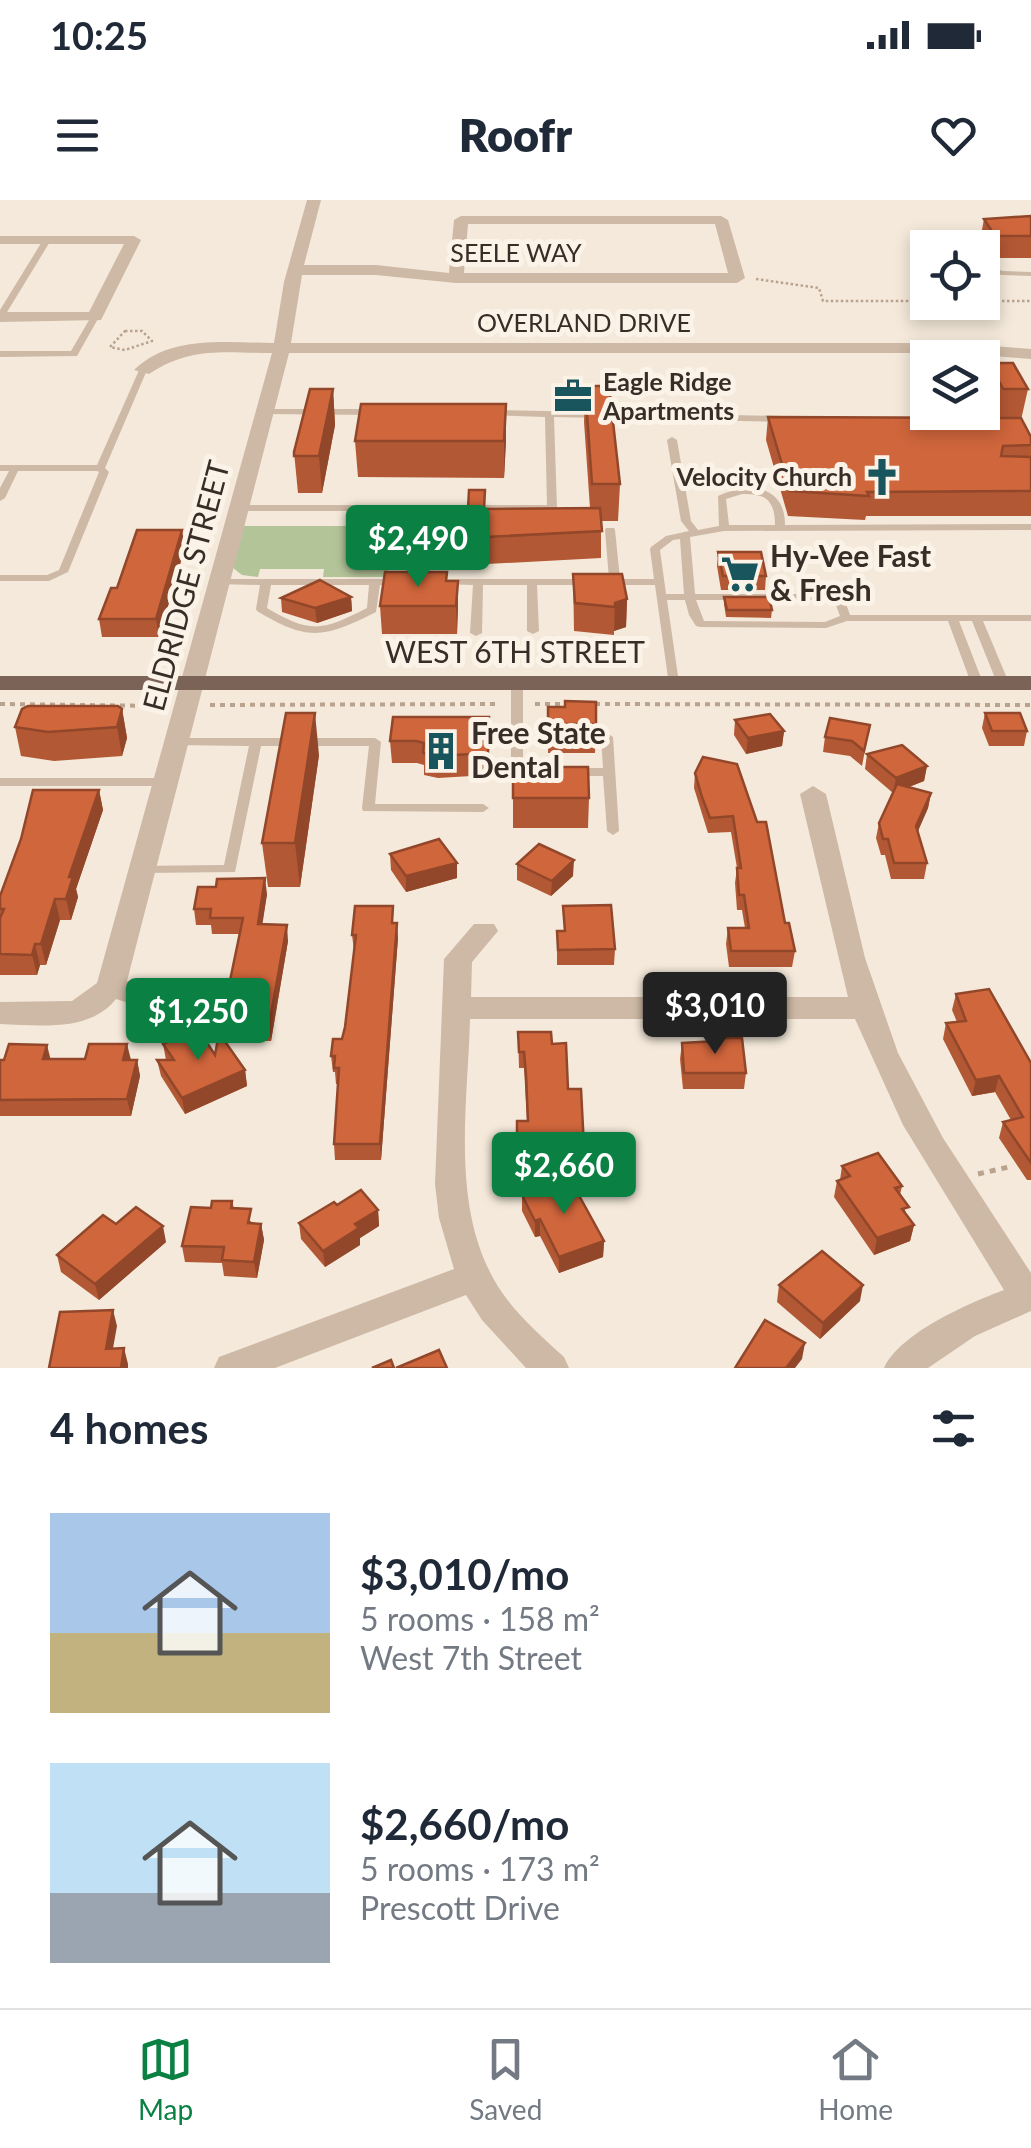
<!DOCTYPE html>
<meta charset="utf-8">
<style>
body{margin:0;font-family:Lato,sans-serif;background:#f6f6f7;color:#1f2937;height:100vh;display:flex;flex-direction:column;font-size:38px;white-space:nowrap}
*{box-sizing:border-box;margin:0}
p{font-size:32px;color:#747a83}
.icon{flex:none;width:55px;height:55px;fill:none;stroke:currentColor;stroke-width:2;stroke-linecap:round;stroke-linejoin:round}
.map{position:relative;height:1168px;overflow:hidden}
.drawer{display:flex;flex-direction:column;background:#fff;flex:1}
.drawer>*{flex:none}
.controls{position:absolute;left:910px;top:30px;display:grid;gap:20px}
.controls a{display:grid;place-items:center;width:90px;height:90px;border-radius:0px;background:#fff;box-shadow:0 5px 15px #0003;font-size:50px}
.price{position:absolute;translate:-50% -85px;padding:0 22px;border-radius:10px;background:#0b8043;color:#fff;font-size:32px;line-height:65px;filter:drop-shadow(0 2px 5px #0008)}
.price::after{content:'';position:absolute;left:50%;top:60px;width:30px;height:22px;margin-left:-15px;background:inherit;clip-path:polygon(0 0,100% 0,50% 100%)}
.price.selected{background:#222;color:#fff}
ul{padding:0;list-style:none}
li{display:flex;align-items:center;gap:30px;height:250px;padding:0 50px}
li span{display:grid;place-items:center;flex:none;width:280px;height:200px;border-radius:0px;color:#555}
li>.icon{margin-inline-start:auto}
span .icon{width:120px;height:120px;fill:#fffc;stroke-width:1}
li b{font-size:42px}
h2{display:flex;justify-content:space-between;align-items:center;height:120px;padding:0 50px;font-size:42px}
.status{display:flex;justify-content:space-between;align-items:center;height:70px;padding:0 50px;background:#fff;direction:ltr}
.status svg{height:28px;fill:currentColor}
header{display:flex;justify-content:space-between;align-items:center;height:130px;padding:0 50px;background:#fff;font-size:45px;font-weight:800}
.menu{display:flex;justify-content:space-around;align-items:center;height:140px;border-top:2px solid #e0e1e3;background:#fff;font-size:28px;color:#747a83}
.menu a{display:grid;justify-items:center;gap:5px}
.menu .selected{color:#0b8043}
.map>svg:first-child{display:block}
</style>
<div class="status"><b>10:25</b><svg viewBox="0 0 49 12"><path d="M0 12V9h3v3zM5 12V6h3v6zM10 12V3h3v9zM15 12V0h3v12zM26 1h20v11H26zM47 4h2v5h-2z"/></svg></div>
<header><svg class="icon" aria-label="menu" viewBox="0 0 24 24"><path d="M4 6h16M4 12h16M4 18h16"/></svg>Roofr<svg class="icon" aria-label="heart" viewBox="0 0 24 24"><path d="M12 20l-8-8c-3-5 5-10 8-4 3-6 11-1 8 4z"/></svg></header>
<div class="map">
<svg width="1031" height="1168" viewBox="0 0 1031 1168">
<rect width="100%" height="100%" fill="#f4e9da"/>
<!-- green -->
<polygon fill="#b4c499" points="244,326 393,326 387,377 323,377 324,369 260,369 258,377 242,375 233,368"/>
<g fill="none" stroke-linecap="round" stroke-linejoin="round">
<!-- path-far2 -->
<g stroke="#b9a38f" stroke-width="2.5" stroke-dasharray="2.5 2.5" stroke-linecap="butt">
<polyline points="756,79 819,88 823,101 928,101"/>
<polyline points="982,101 1031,101"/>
<polygon points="125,131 142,131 152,141 125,150 110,147"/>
</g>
<!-- path-far1 -->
<g stroke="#b9a38f" stroke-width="4" stroke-dasharray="5 5" stroke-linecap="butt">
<polyline points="0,504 165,506"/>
<polyline points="535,504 570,504"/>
<polyline points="595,504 1031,505"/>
<polyline points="210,505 500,504"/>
</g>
<!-- path -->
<polyline stroke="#b9a38f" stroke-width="5" stroke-dasharray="6 6" stroke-linecap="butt" points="978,974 1013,966"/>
<!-- lane -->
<g fill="#cdb9a5" fill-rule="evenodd">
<polygon points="993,31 997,33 996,35 966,38 970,48 963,48 958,37 966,33"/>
<polygon points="47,38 51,40 4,117 0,119 0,110 43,40"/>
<polygon points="982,64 1003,71 1031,72 1031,76 1002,75 982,69"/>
<polygon points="92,115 99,117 77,156 0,157 0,151 71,151"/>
<polygon points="140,168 147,170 105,268 109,272 68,372 49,381 0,381 0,375 47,375 59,370 99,272 97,271 18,271 5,298 0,301 0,288 9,271 0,271 0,265 97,265"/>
<polygon points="264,209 377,209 381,212 377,215 261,214 261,210"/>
<polygon points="492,210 782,216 786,219 782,222 554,217 557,308 552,311 239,311 234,308 239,305 547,305 545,217 489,215 488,213"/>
<path d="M672,237l5,3 14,81 7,9 21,-4 -1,-30c30,-14 67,-12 67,29l246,-1v6l-307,1 -34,6 5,57h128l22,7 5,14h181v6h-48l26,62 -2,2h-8l-2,-2 -25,-62h-13l24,62 -6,3 -6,-3 -23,-62h-101l-21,7 -126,-1 -4,-1 -7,-11 -4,-15h-18l12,83 -2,2h-8l-14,-100h-48l-5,-3 7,-3 -4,-49 1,-2h8l1,2 5,49h34l-4,-30 1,-2 15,-11 23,-5 -8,-10 -14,-81zM742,294c24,-1 33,7 33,31h-46l-3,-26zM680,339l4,55h-18l-6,-44 13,-10zM696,400h126l14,5 4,11 -15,6 -121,-1z"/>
<polygon points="422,327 427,330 423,382 418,385 413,382 417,330"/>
<path d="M219,379h178l5,3 -5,3h-17l-4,27c-52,26 -68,30 -119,-1l-1,-2 4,-24 -45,-1v-4zM271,385h98l-2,23c-45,23 -56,26 -100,0z"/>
<polygon points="442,379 587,379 592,382 587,385 537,385 539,431 533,434 527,431 527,385 483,385 482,433 476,436 470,433 473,385 438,384 437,382"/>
<path d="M517,480l6,3v85l7,1 2,3c-4,6 -17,6 -21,0v-89z"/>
<polygon points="607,533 613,537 619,631 613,635 607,631 603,576 571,576 565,572 571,568 603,568 601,537"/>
<polygon points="176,538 375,538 381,542 375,604 483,604 489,608 483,612 363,611 362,608 369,546 261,546 235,672 142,673 137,672 135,669 137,666 224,665 249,546 172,545 170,542"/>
<polygon points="0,578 166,578 172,582 166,586 0,586"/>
</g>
<!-- street -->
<g fill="#cdb9a5" fill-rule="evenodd">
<path d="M307,0h14l-17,65h72l73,8 5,-53 7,-4h260l7,4 17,58 -8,5h-281l-80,-8h-74l-11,68h664l76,6v10l-76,-6h-666l-162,628 18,7 5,7 -5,7 -10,3 -19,-6c-27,34 -78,26 -116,25v-22l72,-1 25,-18 175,-630c-48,0 -81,-7 -123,21l-15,-4c37,-36 93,-27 140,-27l10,-61zM468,24h247l13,49h-264z"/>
<polygon points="0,36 134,36 141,40 101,120 0,122 0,112 89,112 124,44 0,44"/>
<path d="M813,586l13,8 39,164 33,95 45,85 88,135v38l-56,25 -47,32h-44c16,-35 85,-65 120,-78l-101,-165 -48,-106h-385c-2,80 -18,176 19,251 16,35 47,61 75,87l5,11h-43l-44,-48 -16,-25 -191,73h-61l5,-11 235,-88 -15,-51 -4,-34 9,-225 30,-35h20l4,7 -26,31 -1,35h377l-48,-203z"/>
</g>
<!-- primary -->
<rect fill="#7b6457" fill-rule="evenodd" x="0" y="476" width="1031" height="14"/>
</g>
<!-- wall -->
<g fill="#b35834">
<polygon points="1031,16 1031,58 991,58 980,40 984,19"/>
<polygon points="990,163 1028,189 1021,220 1031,237 1031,316 866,316 865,320 788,316 766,240 768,217 993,218 984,197"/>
<polygon points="585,186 620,284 618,321 601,321 601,358 468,365 436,361 435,334 485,309 590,308 584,222"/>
<polygon points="333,189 335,225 322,293 298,293 294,252"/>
<polygon points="506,240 504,278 358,277 355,241"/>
<polygon points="185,347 159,437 102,437 99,419 117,388"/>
<polygon points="718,352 766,376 765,390 721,390 717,366"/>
<polygon points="573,374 627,399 626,427 614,431 614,435 574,431"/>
<polygon points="447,381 458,381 457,434 382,434 380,406"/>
<polygon points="351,397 352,411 317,423 282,412 281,398"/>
<polygon points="724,397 772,410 771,418 726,417 724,404"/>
<polygon points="548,507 596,524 595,553 548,553"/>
<polygon points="122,509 127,538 122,556 54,561 21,556 15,527"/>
<polygon points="985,513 1027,531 1024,546 989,546 982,528"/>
<polygon points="489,517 488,575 438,578 424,575 424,565 417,563 392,563 390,541"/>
<polygon points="735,520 784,531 782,546 746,554 734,535"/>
<polygon points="870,525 862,566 850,556 823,552 825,537"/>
<polygon points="867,554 927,566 924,581 909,587 931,593 928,608 918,631 927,663 924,679 891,679 885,655 881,655 876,638 879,623 893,593 865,569"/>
<polygon points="319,555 300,687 268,687 262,643"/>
<polygon points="703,557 785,723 795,751 792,767 729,767 726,744 728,728 745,728 742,710 737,710 735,683 737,668 731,632 708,633 694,588 695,573"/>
<polygon points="513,567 589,598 588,628 513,628"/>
<polygon points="99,590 103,610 76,689 78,697 71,720 60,720 46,765 40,765 37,775 0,775 0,696"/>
<polygon points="390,654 457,663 457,678 406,692 391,670"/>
<polygon points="517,664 573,676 551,696 517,680"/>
<polygon points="267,694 262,724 288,741 271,841 224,840 245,870 247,886 185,914 161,876 157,860 166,860 163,844 215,855 223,839 221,824 240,734 212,734 211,725 196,725 194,709"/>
<polygon points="563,706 615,749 614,765 557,765 557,731 564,731"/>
<polygon points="394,723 398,738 381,960 335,960 334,944 338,884 336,884 335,872 333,872 331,856 342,839 345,827 354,751 352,735"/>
<polygon points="956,794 1031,863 1031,980 1027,980 999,938 1003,922 1011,920 995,892 972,896 943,839 946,823 957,822 952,810"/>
<polygon points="518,832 552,844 568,889 584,947 583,963 517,964 517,921 527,921 524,868 519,868"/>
<polygon points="716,841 746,873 744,889 683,889 680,859 682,843"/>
<polygon points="0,860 137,860 140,876 131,916 0,916"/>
<polygon points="842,966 902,986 900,995 907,1016 914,1025 910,1041 874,1055 834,997 837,981 840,980"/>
<polygon points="522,995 604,1041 603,1057 559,1073 540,1036 535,1037 522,1011"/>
<polygon points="232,1001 234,1008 253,1023 261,1024 264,1040 257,1078 224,1076 222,1063 185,1062 182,1046 211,1008"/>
<polygon points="337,1005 378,1010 379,1026 360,1038 360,1045 325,1067 301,1039 299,1023"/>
<polygon points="166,1042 99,1100 61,1072 57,1055"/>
<polygon points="779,1085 860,1101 820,1139 777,1102"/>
</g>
<!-- shaded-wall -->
<g fill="#92472a">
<polygon points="333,189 335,225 322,293 319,256"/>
<polygon points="506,204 506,240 504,278 504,241"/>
<polygon points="182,330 185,347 159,437 156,419"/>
<polygon points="458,381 458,409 457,434 456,406"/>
<polygon points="351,397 352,411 317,423 315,408"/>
<polygon points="627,399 626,427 614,431 615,403"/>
<polygon points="122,509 127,538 122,556 117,527"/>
<polygon points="315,513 319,555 300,687 295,643"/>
<polygon points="784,531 782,546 746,554 748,538"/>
<polygon points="927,566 924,581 893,593 896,578"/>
<polygon points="99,590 103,610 76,689 78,697 71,720 66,699 69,677"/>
<polygon points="931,593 928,608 913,642 916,626"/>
<polygon points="574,660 573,676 551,696 552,681"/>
<polygon points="457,663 457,678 406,692 406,676"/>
<polygon points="265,678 267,694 260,740 258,724"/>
<polygon points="55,699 60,720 46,765 41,744"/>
<polygon points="397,723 398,738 381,960 380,944"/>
<polygon points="287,725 288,741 271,841 269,825"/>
<polygon points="35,744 40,765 37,775 32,755"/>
<polygon points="127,844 131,860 123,860"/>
<polygon points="47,845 51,861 43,859"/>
<polygon points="137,860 140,876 131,916 127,899"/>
<polygon points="245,870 247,886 185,914 182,898"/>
<polygon points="999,876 995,892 972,896 976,880"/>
<polygon points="378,1010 379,1026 360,1038 360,1045 325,1067 323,1051 355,1024"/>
<polygon points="540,1019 540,1036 535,1037 535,1021"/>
<polygon points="261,1024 264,1040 257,1078 254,1062"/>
<polygon points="914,1025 910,1041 874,1055 877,1038"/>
<polygon points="163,1026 166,1042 99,1100 95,1084"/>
<polygon points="604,1041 603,1057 559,1073 559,1057"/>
<polygon points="863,1085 860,1101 820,1139 823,1123"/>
<polygon points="113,1110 117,1126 110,1165 106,1149"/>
<polygon points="805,1143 802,1159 795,1168 786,1168"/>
<polygon points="124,1148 128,1164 128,1168 121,1168"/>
</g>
<!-- building -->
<g fill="#d0663c" stroke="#92472a" stroke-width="2.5">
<polygon points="1031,16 1031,36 995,36 984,19"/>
<polygon points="990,163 1013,163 1028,189 1003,189"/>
<polygon points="585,186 609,186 620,284 592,284"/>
<polygon points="310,189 333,189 319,256 294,256 294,252"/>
<polygon points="361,204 506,204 504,241 355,241"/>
<polygon points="768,217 1021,218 1031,237 1031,245 1003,246 1001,256 1031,257 1031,291 867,292 869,296 790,291"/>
<polygon points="469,290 485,290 484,309 600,308 602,331 467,338 435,334 437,309 468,309"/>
<polygon points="137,330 182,330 156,419 99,419 111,388 117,388"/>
<polygon points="718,352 761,352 766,376 723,376"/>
<polygon points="385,372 447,372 446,381 458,381 456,406 380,406"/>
<polygon points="573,374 622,374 627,399 615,403 615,407 575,403"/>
<polygon points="320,380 351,397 315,408 281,398"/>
<polygon points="724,397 769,397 772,410 727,410"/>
<polygon points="565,501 596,502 596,524 548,524 548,507 565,507"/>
<polygon points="28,506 118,506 122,509 117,527 48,532 15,527 22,509"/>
<polygon points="286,513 315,513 295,643 262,643"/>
<polygon points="985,513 1020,513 1027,531 992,531"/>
<polygon points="770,514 784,531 748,538 735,520"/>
<polygon points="393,517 489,517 488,553 438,556 423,553 424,543 416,541 390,541"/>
<polygon points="830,518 870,525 864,551 852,541 825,537"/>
<polygon points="902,545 927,566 896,578 867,554"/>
<polygon points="703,557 737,564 757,622 766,622 785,723 789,723 795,751 731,751 728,728 749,728 744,695 739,695 737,668 741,668 733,616 710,618 702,597 695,573"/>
<polygon points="513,567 588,567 589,598 513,598"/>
<polygon points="897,584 931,593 916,626 927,663 894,663 888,639 883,639 879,623"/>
<polygon points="33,590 99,590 69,677 73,677 66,699 55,699 41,744 35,744 32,755 0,754 0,718 4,709 0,709 0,696 21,639"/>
<polygon points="439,639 457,663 406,676 390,654"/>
<polygon points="539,644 574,660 552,681 517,664"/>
<polygon points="265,678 258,724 287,725 269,825 221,824 243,718 210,718 211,709 194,709 198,687 216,687 217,679"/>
<polygon points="611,705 615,749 558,750 557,731 565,731 563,706"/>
<polygon points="355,706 393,706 392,723 397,723 380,944 334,944 339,868 334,868 335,856 331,856 333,839 342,839 345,827 356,735 352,735"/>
<polygon points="989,789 1031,863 1031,963 1003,922 1023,917 999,876 976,880 946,823 966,821 956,794"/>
<polygon points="198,829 215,855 219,833 245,870 182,898 157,860 174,860 163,844"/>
<polygon points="518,832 551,832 552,844 566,843 568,889 581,889 584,947 517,947 517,921 528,921 526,875 524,852 519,852"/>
<polygon points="716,838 742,838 746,873 684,873 682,843 717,841"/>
<polygon points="9,844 47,845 43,859 85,859 89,844 127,844 123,860 137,860 127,899 0,900 0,860 4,860"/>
<polygon points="878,953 902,986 895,988 909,1007 902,1009 914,1025 877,1038 837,981 850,976 842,966"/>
<polygon points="570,979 604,1041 559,1057 540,1019 535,1021 522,995"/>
<polygon points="361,990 378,1010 355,1024 359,1028 323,1051 299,1023 334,1002 337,1005"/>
<polygon points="212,1001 232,1001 231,1008 251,1009 248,1023 261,1024 254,1062 222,1060 224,1047 182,1046 191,1007 211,1008"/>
<polygon points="136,1007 163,1026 95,1084 57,1055 103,1015 116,1024"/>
<polygon points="822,1051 863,1085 823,1123 779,1085"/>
<polygon points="113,1110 106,1149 124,1148 121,1168 49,1168 60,1112"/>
<polygon points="765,1120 805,1143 786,1168 735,1168"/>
<polygon points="439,1150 447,1168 396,1168"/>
<polygon points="391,1160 394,1168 372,1168"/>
</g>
<!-- icons -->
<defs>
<g id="office-bare" transform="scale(3)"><path d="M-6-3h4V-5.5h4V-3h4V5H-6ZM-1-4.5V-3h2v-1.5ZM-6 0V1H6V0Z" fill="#19555d" stroke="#fbf3e7" stroke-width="2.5" paint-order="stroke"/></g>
<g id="church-bare" transform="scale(3)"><path d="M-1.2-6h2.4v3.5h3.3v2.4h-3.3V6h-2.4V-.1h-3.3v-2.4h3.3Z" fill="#19555d" stroke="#fbf3e7" stroke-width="2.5" paint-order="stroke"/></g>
<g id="supermarket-bare" transform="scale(3)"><path d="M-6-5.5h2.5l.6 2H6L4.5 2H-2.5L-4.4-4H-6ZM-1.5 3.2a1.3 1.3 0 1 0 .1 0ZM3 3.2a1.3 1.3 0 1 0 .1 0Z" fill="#19555d" stroke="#fbf3e7" stroke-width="2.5" paint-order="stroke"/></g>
<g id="building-bare" transform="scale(3)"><path d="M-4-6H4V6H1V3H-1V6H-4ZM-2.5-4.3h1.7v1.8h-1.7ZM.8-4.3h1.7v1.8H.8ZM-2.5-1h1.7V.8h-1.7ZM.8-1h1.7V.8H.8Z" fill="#19555d" stroke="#fbf3e7" stroke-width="2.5" paint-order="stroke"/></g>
</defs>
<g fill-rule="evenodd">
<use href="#office-bare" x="573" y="196"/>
<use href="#church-bare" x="882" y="277"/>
<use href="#supermarket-bare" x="740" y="374"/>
<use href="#building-bare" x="441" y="551"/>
</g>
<g text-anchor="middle" stroke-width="10" stroke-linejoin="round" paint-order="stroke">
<!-- far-street labels -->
<g font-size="25" fill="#382d27" stroke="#fbf3e7">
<text x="516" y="62">SEELE WAY</text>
<text x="584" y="132">OVERLAND DRIVE</text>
</g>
<!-- far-poi labels -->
<g font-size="25" font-weight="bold" fill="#382d27" stroke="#fbf3e7" text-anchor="start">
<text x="603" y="191">Eagle Ridge<tspan x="603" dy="29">Apartments</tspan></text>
<text x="852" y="286" text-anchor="end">Velocity Church</text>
</g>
<!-- poi labels -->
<g font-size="30" font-weight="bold" fill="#382d27" stroke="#fbf3e7" text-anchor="start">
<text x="770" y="367">Hy-Vee Fast<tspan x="770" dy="34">&amp; Fresh</tspan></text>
<text x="471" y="544">Free State<tspan x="471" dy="34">Dental</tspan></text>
</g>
<!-- street labels -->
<g font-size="30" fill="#382d27" stroke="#fbf3e7">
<text transform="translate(187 386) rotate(-75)" y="10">ELDRIDGE STREET</text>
<text x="515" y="463">WEST 6TH STREET</text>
</g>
</g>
</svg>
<div class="controls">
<a><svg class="icon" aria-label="locate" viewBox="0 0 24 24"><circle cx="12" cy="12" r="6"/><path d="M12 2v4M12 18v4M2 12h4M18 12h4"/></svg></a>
<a><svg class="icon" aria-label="layers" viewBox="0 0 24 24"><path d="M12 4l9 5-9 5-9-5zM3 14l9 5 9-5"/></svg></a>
</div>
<b class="price" style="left:418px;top:390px">$2,490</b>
<b class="price selected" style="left:715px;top:857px">$3,010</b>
<b class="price" style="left:198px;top:863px">$1,250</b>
<b class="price" style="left:564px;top:1017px">$2,660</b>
</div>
<section class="drawer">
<h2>4 homes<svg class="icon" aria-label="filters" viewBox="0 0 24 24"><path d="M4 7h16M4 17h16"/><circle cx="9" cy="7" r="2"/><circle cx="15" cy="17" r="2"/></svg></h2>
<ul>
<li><span style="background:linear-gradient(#a9c7e8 60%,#c2b280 0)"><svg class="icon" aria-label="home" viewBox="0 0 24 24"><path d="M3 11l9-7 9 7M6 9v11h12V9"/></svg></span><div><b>$3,010/mo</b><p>5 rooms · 158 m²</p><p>West 7th Street</p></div></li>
<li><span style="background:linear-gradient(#bfe0f5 65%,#9aa5b1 0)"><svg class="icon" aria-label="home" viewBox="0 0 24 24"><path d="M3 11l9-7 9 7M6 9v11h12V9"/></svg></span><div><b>$2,660/mo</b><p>5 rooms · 173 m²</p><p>Prescott Drive</p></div></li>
</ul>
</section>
<nav class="menu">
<a class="selected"><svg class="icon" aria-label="map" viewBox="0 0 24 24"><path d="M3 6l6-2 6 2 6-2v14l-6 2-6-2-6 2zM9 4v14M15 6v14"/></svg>Map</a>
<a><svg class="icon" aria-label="saved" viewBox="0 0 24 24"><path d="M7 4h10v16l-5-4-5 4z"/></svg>Saved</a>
<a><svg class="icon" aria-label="home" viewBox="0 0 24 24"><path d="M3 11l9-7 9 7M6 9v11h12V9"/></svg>Home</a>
</nav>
